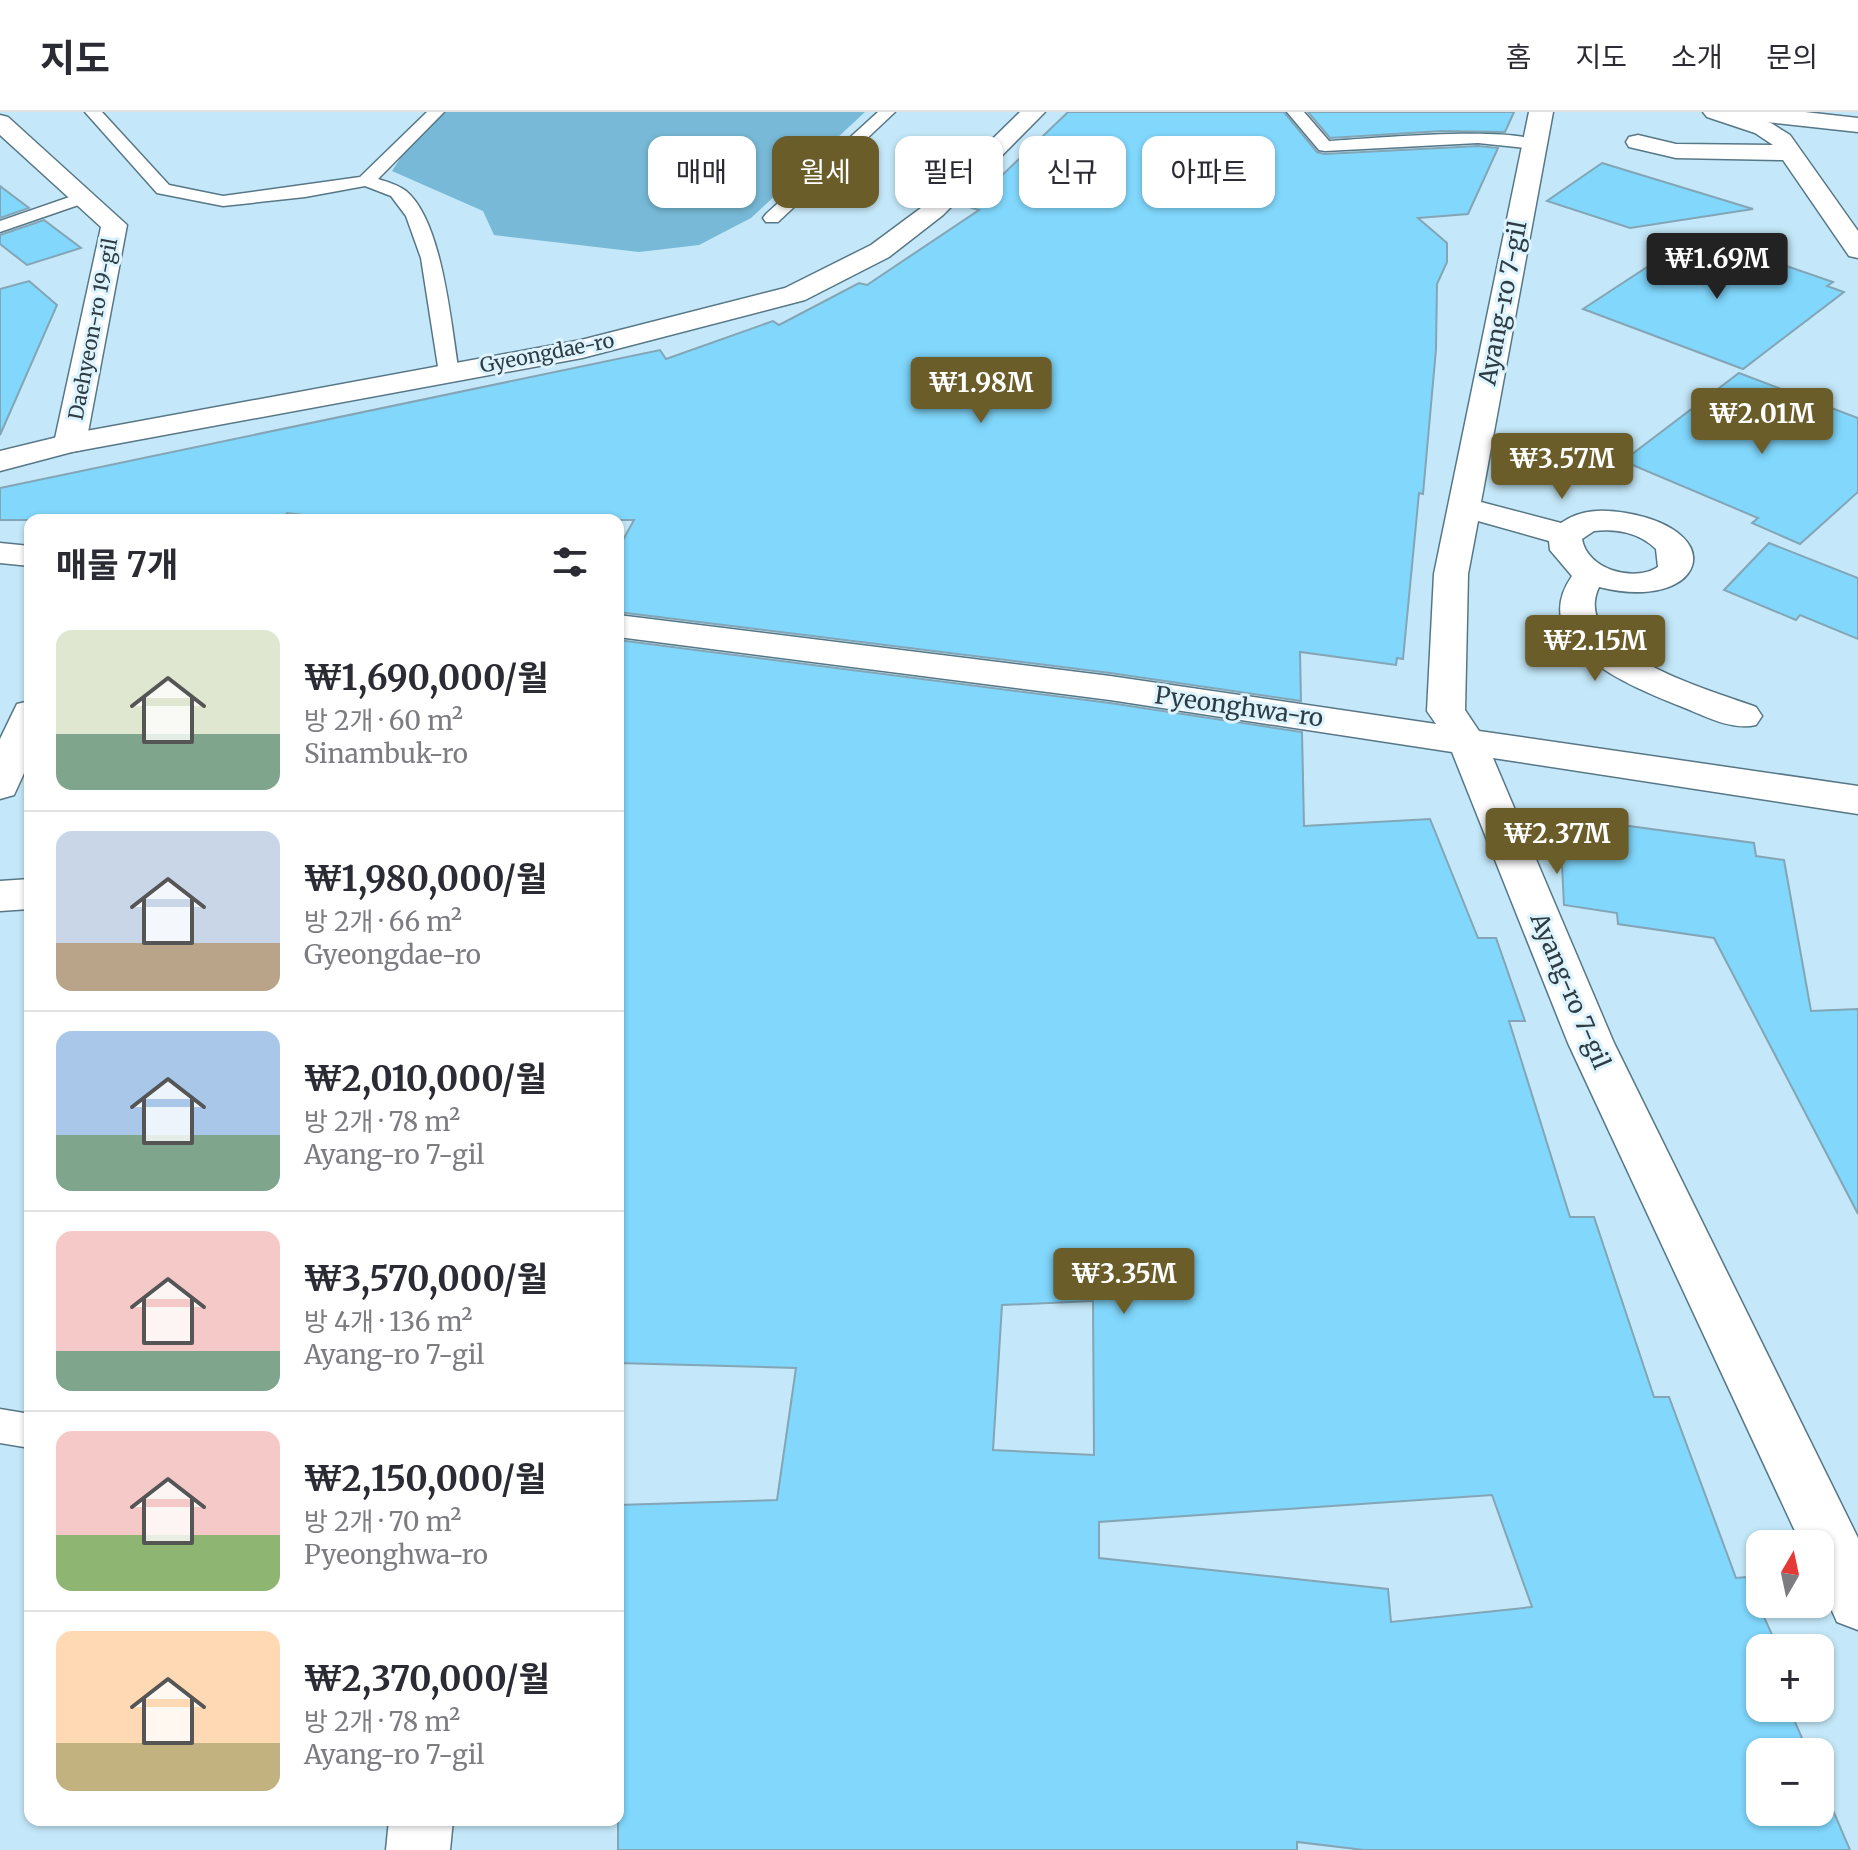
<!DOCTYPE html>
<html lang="ko">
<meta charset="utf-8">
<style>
body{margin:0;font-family:Merriweather,"Noto Sans KR",serif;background:#f7f7f7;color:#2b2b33;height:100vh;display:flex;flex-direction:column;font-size:30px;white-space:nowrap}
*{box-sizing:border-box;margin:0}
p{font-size:26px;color:#7c7c81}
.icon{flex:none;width:44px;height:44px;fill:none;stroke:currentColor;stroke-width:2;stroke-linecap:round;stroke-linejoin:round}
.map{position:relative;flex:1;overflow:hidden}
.sheet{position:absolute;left:24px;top:402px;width:600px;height:1312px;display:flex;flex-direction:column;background:#fff;border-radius:16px;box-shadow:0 2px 6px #0004}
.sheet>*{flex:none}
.banner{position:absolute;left:648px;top:24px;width:760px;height:72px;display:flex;gap:16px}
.needle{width:52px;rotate:9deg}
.tools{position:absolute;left:1746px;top:1418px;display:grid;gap:16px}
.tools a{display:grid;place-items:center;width:88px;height:88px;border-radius:16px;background:#fff;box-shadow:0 2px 6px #0004;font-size:40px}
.price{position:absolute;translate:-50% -68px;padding:0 18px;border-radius:8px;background:#6b5d2a;color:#fff;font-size:26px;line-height:52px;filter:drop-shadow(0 2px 4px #0008)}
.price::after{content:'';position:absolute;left:50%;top:48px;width:24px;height:18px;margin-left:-12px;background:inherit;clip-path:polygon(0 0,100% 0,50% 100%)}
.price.selected{background:#222;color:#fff}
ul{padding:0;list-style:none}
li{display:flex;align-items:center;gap:24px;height:200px;padding:0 32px}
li+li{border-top:2px solid #e1e1e2}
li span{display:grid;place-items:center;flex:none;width:224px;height:160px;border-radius:16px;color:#555}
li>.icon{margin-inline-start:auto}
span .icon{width:96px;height:96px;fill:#fffc;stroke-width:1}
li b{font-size:34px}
h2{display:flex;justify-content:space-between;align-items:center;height:96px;padding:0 32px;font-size:34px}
.pill{padding:0 28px;border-radius:16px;background:#fff;box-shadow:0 2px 6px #0004;font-size:28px;line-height:72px}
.pill.selected{background:#6b5d2a;color:#fff}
header{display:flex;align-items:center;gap:48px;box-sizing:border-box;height:112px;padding:0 40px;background:#fff;border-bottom:2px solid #e1e1e2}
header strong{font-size:38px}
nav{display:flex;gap:44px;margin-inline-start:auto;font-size:28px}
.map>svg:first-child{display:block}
</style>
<header>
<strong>지도</strong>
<nav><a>홈</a><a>지도</a><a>소개</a><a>문의</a></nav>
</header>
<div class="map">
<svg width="1858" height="1738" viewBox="0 0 1858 1738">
<rect width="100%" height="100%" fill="#c4e8f9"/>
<!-- green -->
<polygon fill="#77b9d6" points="445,0 865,0 751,106 699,133 639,140 494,123 483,99 392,59 403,42"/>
<!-- building -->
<g fill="#81d7fc" stroke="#83a5b5" stroke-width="2" fill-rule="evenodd">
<polygon points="1068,0 1284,0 1317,40 1324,42 1478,34 1498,36 1468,102 1418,106 1447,131 1447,150 1437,172 1436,237 1423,382 1419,381 1403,547 1397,546 1396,553 1300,540 1301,589 1110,561 618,500 618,437 634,408 423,408 385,404 382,408 345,408 287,401 281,408 0,408 0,376 660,238 666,247 773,209 779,213 859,171 867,173 979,98 969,95"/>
<polygon points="1308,0 1514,0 1505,20 1442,19 1330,26"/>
<polygon points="1602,51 1753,97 1630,116 1547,89"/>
<polygon points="0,74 29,96 0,106"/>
<polygon points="44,108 81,136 27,153 0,132 0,123"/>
<polygon points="1696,123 1833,170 1827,174 1844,180 1743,257 1583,197"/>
<polygon points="29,169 57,193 0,323 0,177"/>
<polygon points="1739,261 1858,306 1858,380 1800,432 1752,411 1758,406 1623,349"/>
<polygon points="1769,431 1858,466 1858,527 1800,503 1796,508 1724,478"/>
<path d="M618,528l492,63 192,29 2,94 126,-7 48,119h18l29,83h-16l61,196h24l60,180h15l67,181 10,-1 32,71h-18v60h29l19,44h-48v60h60v-32l30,70h-486l-67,-8v8h-679v-345l159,-5 19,-132 -178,-5zM1093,1189l1,154 -101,-5 9,-145zM1492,1383l40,112 -141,15 -3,-33 -289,-31v-36z"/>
<polygon points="1607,711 1754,731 1756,744 1784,748 1811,899 1858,897 1858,1102 1714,826 1618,812 1617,801 1564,793 1560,715 1608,722"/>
</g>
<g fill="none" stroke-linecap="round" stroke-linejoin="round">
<!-- service casing -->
<g stroke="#577786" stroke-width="3">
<g id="service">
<path d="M85,0h17l67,73 54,11 137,-19 67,-65h17l-66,67c10,3 20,6 28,12 37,31 45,135 53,182l-3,4 -7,2 -10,-6 -18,-115 -15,-42 -15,-20 -26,-10 -60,11 -82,9 -66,-13z"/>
<polygon points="878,0 895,0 778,110 766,110 763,106 766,102"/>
<path d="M1287,0h17l25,29c37,-2 192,-17 214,3l-8,5 -57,-6 -153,8 -6,-1z"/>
<polygon points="84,80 93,85 90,89 0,120 0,109"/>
<polygon points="0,1297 30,1302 30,1336 0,1331"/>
</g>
</g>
<!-- minor casing -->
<g stroke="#577786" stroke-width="3">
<g id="minor">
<path d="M1529,0h24l-72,390 80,21c20,-14 42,-14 65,-10 108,19 76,100 -27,74 -31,65 115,104 157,120l6,9 -6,9c-25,6 -53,-10 -76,-19 -50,-20 -155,-62 -108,-130l-22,-26 -1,-9 -71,-20 -10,53 -3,136 14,21 379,55v28l-365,-56 121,285 244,495v92l-21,-8 -17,-38v-40h-19l-233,-501 -116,-291 -342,-52 -492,-63v-22l492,61 326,48 -9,-13 7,-137zM1594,419c22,-3 46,2 62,18l2,18c-25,16 -71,2 -76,-28z"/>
<polygon points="1703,0 1738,0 1771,11 1790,23 1858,119 1858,146 1849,144 1783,48 1676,46 1629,35 1626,30 1629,25 1638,23 1676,32 1773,33 1755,21 1707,5"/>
<polygon points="0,3 8,5 127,113 86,331 81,338 70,340 59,338 54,331 101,115 0,23"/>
<polygon points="0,431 30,434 30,454 0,451"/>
<polygon points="30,589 30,648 14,683 0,687 0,627 17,592"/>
<polygon points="30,767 30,797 0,799 0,769"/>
<polygon points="389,1708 453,1708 450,1738 386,1738"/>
</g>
</g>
<!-- secondary casing -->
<g stroke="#577786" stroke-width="3">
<g id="secondary">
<polygon points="1020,0 1045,0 943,103 889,145 805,188 582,246 72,340 0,359 0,339 70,322 581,228 785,176 871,133 925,93"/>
<polygon points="1728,0 1805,0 1858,6 1858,20 1740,7 1732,5"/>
</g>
</g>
<!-- service -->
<use href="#service" fill="#fff" fill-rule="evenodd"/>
<!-- minor -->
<use href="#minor" fill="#fff" fill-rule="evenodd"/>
<!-- secondary -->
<use href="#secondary" fill="#fff" fill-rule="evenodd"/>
</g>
<g text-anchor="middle" stroke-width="6" stroke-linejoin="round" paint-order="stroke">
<!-- far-street labels -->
<g font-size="20" fill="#2e3c43" stroke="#ddf3fd">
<text transform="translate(93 217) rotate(-79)" y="7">Daehyeon-ro 19-gil</text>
<text transform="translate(547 241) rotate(-11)" y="7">Gyeongdae-ro</text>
</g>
<!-- street labels -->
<g font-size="24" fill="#2e3c43" stroke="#ddf3fd">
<text transform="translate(1503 191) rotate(-79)" y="8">Ayang-ro 7-gil</text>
<text transform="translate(1239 595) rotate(8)" y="8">Pyeonghwa-ro</text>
<text transform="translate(1570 879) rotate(67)" y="8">Ayang-ro 7-gil</text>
</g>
</g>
</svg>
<div class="tools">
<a><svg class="needle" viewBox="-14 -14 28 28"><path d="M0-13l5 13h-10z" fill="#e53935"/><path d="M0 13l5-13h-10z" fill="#7c7c81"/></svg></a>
<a>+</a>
<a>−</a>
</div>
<b class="price selected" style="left:1717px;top:189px">₩1.69M</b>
<b class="price" style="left:981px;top:313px">₩1.98M</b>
<b class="price" style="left:1762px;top:344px">₩2.01M</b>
<b class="price" style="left:1562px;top:389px">₩3.57M</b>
<b class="price" style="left:1595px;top:571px">₩2.15M</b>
<b class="price" style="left:1557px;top:764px">₩2.37M</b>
<b class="price" style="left:1124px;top:1204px">₩3.35M</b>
<div class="banner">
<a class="pill">매매</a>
<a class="pill selected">월세</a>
<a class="pill">필터</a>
<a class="pill">신규</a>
<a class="pill">아파트</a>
</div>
<section class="sheet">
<h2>매물 7개<svg class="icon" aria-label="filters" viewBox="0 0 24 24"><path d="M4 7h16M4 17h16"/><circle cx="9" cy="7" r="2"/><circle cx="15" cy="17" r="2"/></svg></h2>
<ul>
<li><span style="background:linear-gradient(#dfe7d0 65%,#7fa58c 0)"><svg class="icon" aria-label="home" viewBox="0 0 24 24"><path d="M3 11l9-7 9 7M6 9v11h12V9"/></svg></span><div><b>₩1,690,000/월</b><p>방 2개 · 60 m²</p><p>Sinambuk-ro</p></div></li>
<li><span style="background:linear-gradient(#c9d6e8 70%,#b9a48a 0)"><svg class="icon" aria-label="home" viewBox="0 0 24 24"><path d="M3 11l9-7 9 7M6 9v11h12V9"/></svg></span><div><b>₩1,980,000/월</b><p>방 2개 · 66 m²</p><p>Gyeongdae-ro</p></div></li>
<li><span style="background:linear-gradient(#a9c7e8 65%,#7fa58c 0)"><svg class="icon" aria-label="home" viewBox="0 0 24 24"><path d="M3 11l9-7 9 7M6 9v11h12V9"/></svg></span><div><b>₩2,010,000/월</b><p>방 2개 · 78 m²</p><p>Ayang-ro 7-gil</p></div></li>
<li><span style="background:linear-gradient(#f6c9c9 75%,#7fa58c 0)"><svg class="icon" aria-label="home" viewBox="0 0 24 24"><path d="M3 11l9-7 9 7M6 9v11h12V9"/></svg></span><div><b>₩3,570,000/월</b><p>방 4개 · 136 m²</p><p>Ayang-ro 7-gil</p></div></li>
<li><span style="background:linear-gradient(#f6c9c9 65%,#8fb573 0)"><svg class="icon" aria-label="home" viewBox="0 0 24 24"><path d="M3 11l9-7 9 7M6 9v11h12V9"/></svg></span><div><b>₩2,150,000/월</b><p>방 2개 · 70 m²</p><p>Pyeonghwa-ro</p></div></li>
<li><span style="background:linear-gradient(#ffd9b3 70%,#c2b280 0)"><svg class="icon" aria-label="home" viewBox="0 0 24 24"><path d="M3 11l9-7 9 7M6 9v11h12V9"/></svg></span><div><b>₩2,370,000/월</b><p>방 2개 · 78 m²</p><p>Ayang-ro 7-gil</p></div></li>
</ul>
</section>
</div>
